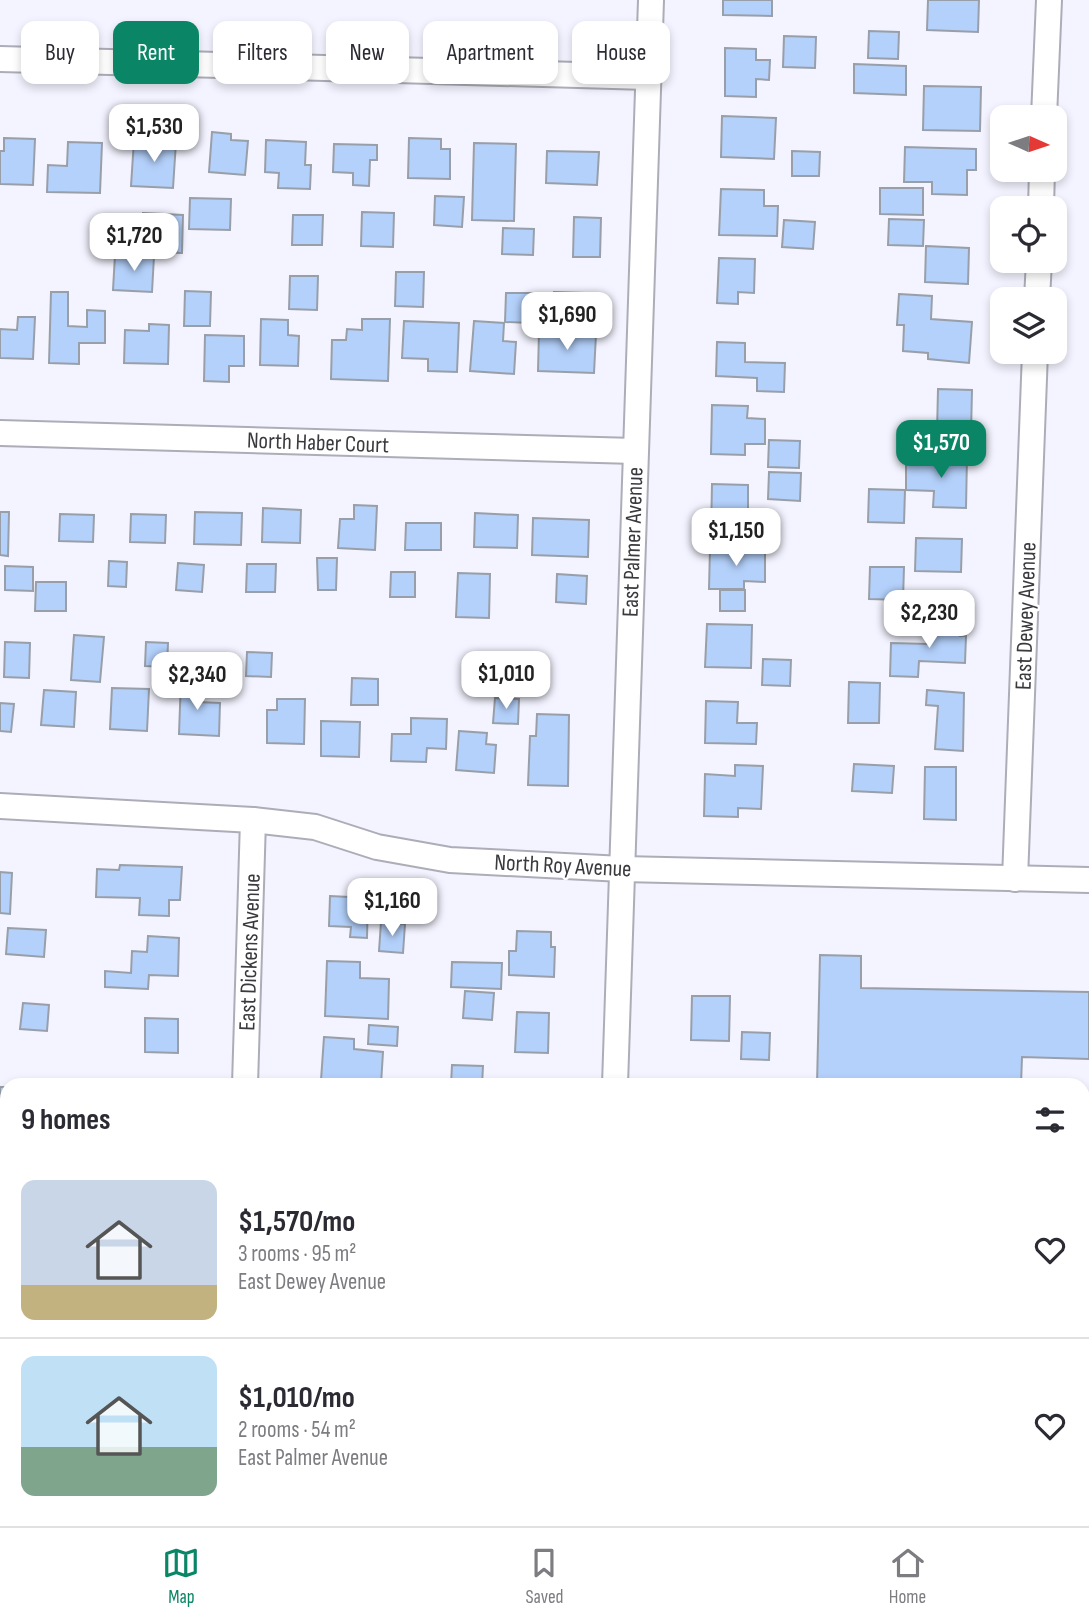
<!DOCTYPE html>
<meta charset="utf-8">
<style>
body{margin:0;font-family:"Sofia Sans Condensed",sans-serif;background:#f2f2f3;color:#2b2b33;height:100vh;display:flex;flex-direction:column;font-size:26px;white-space:nowrap}
*{box-sizing:border-box;margin:0}
p{font-size:23px;color:#7c7c81}
.icon{flex:none;width:38px;height:38px;fill:none;stroke:currentColor;stroke-width:2;stroke-linecap:round;stroke-linejoin:round}
.map{position:relative;flex:1;overflow:hidden}
.panel{position:absolute;left:0px;top:1078px;width:1090px;height:448px;display:flex;flex-direction:column;background:#fff;border-radius:21px 21px 0 0;box-shadow:0 4px 10px #0003}
.panel>*{flex:none}
.guide{position:absolute;left:21px;top:21px;width:700px;height:63px;display:flex;gap:14px}
.needle{width:46px;rotate:93deg}
.tools{position:absolute;left:990px;top:105px;display:grid;gap:14px}
.tools a{display:grid;place-items:center;width:77px;height:77px;border-radius:14px;background:#fff;box-shadow:0 4px 10px #0003;font-size:35px}
.price{position:absolute;translate:-50% -60px;padding:0 16px;border-radius:14px;background:#fff;color:#222;font-size:23px;line-height:46px;filter:drop-shadow(0 2px 4px #0008)}
.price::after{content:'';position:absolute;left:50%;top:42px;width:21px;height:16px;margin-left:-10px;background:inherit;clip-path:polygon(0 0,100% 0,50% 100%)}
.price.on{background:#0a8566;color:#fff}
ul{padding:0;list-style:none}
li{display:flex;align-items:center;gap:21px;height:175px;padding:0 21px}
li+li{border-top:2px solid #e1e1e2}
li span{display:grid;place-items:center;flex:none;width:196px;height:140px;border-radius:14px;color:#555}
li>.icon{margin-inline-start:auto}
span .icon{width:84px;height:84px;fill:#fffc;stroke-width:1}
li b{font-size:30px}
h2{display:flex;justify-content:space-between;align-items:center;height:84px;padding:0 21px;font-size:30px}
.pill{padding:0 24px;border-radius:14px;background:#fff;box-shadow:0 4px 10px #0003;font-size:24px;line-height:63px}
.pill.on{background:#0a8566;color:#fff}
.tab-bar{display:flex;justify-content:space-around;align-items:center;height:98px;border-top:2px solid #e1e1e2;background:#fff;font-size:19px;color:#7c7c81}
.tab-bar a{display:grid;justify-items:center;gap:4px}
.tab-bar .on{color:#0a8566}
.map>svg:first-child{display:block}
</style>
<div class="map">
<svg width="1089" height="1526" viewBox="0 0 1089 1526">
<rect width="100%" height="100%" fill="#f3f4ff"/>
<!-- building -->
<g fill="#b4d1fb" stroke="#999fa8" stroke-width="2">
<polygon points="723,0 772,0 772,16 723,15"/>
<polygon points="928,0 979,0 978,32 927,30"/>
<polygon points="869,31 899,32 898,59 868,58"/>
<polygon points="784,36 816,37 815,68 783,67"/>
<polygon points="725,48 756,49 756,60 770,60 769,80 756,79 756,97 725,96"/>
<polygon points="854,64 906,66 906,95 854,93"/>
<polygon points="924,86 981,87 980,131 923,130"/>
<polygon points="722,116 776,118 774,159 721,157"/>
<polygon points="212,132 231,134 231,140 248,141 245,175 209,172"/>
<polygon points="4,138 35,139 33,185 0,184 0,151 4,151"/>
<polygon points="409,138 441,139 441,149 450,149 450,179 408,178"/>
<polygon points="134,140 176,142 173,188 131,186"/>
<polygon points="266,140 306,142 305,165 311,165 310,189 278,188 279,173 265,172"/>
<polygon points="68,142 102,143 100,193 47,192 48,165 67,166"/>
<polygon points="474,143 516,144 514,221 472,220"/>
<polygon points="334,144 377,145 377,160 370,160 369,186 353,185 353,173 333,172"/>
<polygon points="905,147 976,149 976,170 967,170 967,195 932,194 932,182 904,182"/>
<polygon points="547,151 599,152 597,185 546,183"/>
<polygon points="792,151 820,152 819,176 792,176"/>
<polygon points="880,188 923,188 923,215 880,214"/>
<polygon points="721,189 764,190 764,206 778,206 777,236 719,235"/>
<polygon points="435,196 464,197 462,227 434,225"/>
<polygon points="190,198 231,199 230,230 189,229"/>
<polygon points="362,212 394,213 393,247 361,246"/>
<polygon points="143,213 183,215 182,253 142,252"/>
<polygon points="293,215 323,215 322,245 292,245"/>
<polygon points="574,217 601,218 600,257 573,257"/>
<polygon points="889,219 924,220 923,246 888,245"/>
<polygon points="784,220 815,222 813,249 782,247"/>
<polygon points="503,228 534,229 533,255 502,254"/>
<polygon points="926,246 969,248 968,284 925,282"/>
<polygon points="115,255 154,256 152,292 113,290"/>
<polygon points="719,258 755,259 754,293 738,292 738,304 717,303"/>
<polygon points="396,272 424,272 423,307 395,306"/>
<polygon points="290,276 318,276 317,310 289,309"/>
<polygon points="185,291 211,292 210,326 184,326"/>
<polygon points="51,292 68,292 68,326 87,327 87,310 105,311 105,343 79,343 79,364 49,363"/>
<polygon points="554,292 584,293 583,321 554,321"/>
<polygon points="506,293 532,293 530,323 505,322"/>
<polygon points="899,294 932,296 931,319 972,322 969,363 928,359 928,353 903,351 904,325 897,325"/>
<polygon points="18,317 35,317 33,359 0,358 0,329 17,330"/>
<polygon points="261,319 288,320 288,335 299,336 298,366 260,365"/>
<polygon points="362,319 390,319 388,381 331,379 332,340 346,340 347,329 362,330"/>
<polygon points="404,321 459,323 457,372 428,371 428,359 402,358"/>
<polygon points="474,321 504,323 503,341 516,342 514,374 470,371"/>
<polygon points="149,324 169,325 168,364 124,363 125,330 149,331"/>
<polygon points="539,332 596,334 594,373 538,371"/>
<polygon points="205,335 244,336 244,366 229,366 229,382 204,381"/>
<polygon points="717,342 745,343 745,362 785,363 784,392 757,391 757,378 716,376"/>
<polygon points="938,389 972,390 971,433 937,432"/>
<polygon points="712,405 748,406 747,418 765,419 765,444 745,444 745,455 711,454"/>
<polygon points="769,440 800,441 799,468 768,467"/>
<polygon points="934,455 967,456 966,508 933,507 934,491 906,490 906,464 934,464"/>
<polygon points="769,472 801,473 800,501 768,499"/>
<polygon points="712,484 748,485 748,537 711,536"/>
<polygon points="869,489 905,490 904,523 868,522"/>
<polygon points="354,505 377,506 375,550 338,548 340,519 354,519"/>
<polygon points="263,508 301,510 300,543 262,542"/>
<polygon points="0,512 9,512 8,556 0,555"/>
<polygon points="195,512 242,513 241,545 194,544"/>
<polygon points="475,513 518,515 517,548 474,547"/>
<polygon points="60,514 94,515 93,542 59,541"/>
<polygon points="131,514 166,515 165,543 130,542"/>
<polygon points="533,518 589,520 588,557 532,555"/>
<polygon points="406,523 441,523 441,550 405,550"/>
<polygon points="916,538 962,539 961,572 915,571"/>
<polygon points="710,548 765,549 765,582 744,581 744,589 709,589"/>
<polygon points="317,558 337,558 336,590 318,590"/>
<polygon points="109,561 127,562 126,587 108,586"/>
<polygon points="178,563 204,565 202,592 176,590"/>
<polygon points="247,564 276,564 275,592 246,592"/>
<polygon points="5,566 33,567 33,591 5,590"/>
<polygon points="870,567 904,567 903,600 869,599"/>
<polygon points="391,572 415,572 415,597 390,597"/>
<polygon points="458,573 490,574 489,618 456,617"/>
<polygon points="557,574 587,576 586,604 556,602"/>
<polygon points="36,582 66,582 66,611 35,611"/>
<rect x="720" y="590" width="25" height="21"/>
<polygon points="930,621 961,622 960,636 966,636 965,663 919,661 918,677 890,676 891,643 929,644"/>
<polygon points="707,624 752,625 751,668 705,667"/>
<polygon points="74,635 104,637 100,682 71,680"/>
<polygon points="5,642 30,643 29,678 4,677"/>
<polygon points="146,642 168,643 167,667 145,666"/>
<polygon points="247,652 272,653 271,677 246,676"/>
<polygon points="763,659 791,660 790,686 762,685"/>
<polygon points="222,663 239,664 238,689 221,688"/>
<polygon points="352,678 378,679 378,705 351,705"/>
<polygon points="181,679 198,680 198,702 220,703 219,736 179,734"/>
<polygon points="849,682 880,683 879,723 848,723"/>
<polygon points="112,688 149,689 147,731 110,729"/>
<polygon points="44,690 76,692 74,727 41,725"/>
<polygon points="927,690 964,693 963,751 935,749 938,706 926,705"/>
<polygon points="495,698 519,699 518,724 493,723"/>
<polygon points="277,699 305,699 304,744 267,743 267,710 277,710"/>
<polygon points="706,701 738,702 737,723 757,723 756,744 705,743"/>
<polygon points="0,703 14,704 11,732 0,731"/>
<polygon points="537,714 569,715 568,786 528,785 530,736 536,736"/>
<polygon points="411,718 447,719 446,749 427,748 426,762 391,761 392,734 411,734"/>
<polygon points="321,721 360,722 359,757 321,756"/>
<polygon points="459,731 487,733 486,744 496,745 494,773 456,770"/>
<polygon points="854,764 894,766 892,793 852,791"/>
<polygon points="735,765 763,766 761,809 738,808 738,817 704,816 705,774 735,776"/>
<polygon points="925,767 956,767 956,820 924,819"/>
<polygon points="120,865 182,867 180,900 169,900 169,916 139,915 140,898 96,897 97,869 119,870"/>
<polygon points="0,872 12,873 10,914 0,913"/>
<polygon points="330,896 368,898 367,938 350,937 351,927 329,926"/>
<polygon points="381,922 405,924 403,953 379,951"/>
<polygon points="8,928 46,930 44,957 6,954"/>
<polygon points="517,931 551,932 551,947 555,947 554,977 509,975 509,951 516,951"/>
<polygon points="148,936 179,938 178,976 149,975 148,989 105,987 105,971 131,973 132,951 147,952"/>
<polygon points="820,955 861,956 861,988 1089,992 1089,1059 1022,1057 1021,1085 817,1085"/>
<polygon points="327,961 360,962 360,978 389,979 388,1019 325,1016"/>
<polygon points="452,962 502,963 501,989 451,987"/>
<polygon points="465,991 494,993 492,1020 463,1018"/>
<polygon points="692,996 730,996 729,1041 691,1040"/>
<polygon points="23,1003 49,1005 47,1031 20,1029"/>
<polygon points="517,1012 549,1013 548,1053 515,1052"/>
<polygon points="145,1018 178,1019 178,1053 145,1052"/>
<polygon points="369,1025 398,1027 397,1046 368,1044"/>
<polygon points="742,1032 770,1033 769,1060 741,1059"/>
<polygon points="324,1037 354,1039 354,1049 383,1052 381,1084 321,1080"/>
<polygon points="452,1065 483,1066 482,1085 451,1085"/>
<polygon points="127,1079 176,1081 176,1085 127,1085"/>
<rect x="0" y="1087" width="7" height="25"/>
<polygon points="0,1184 7,1185 7,1215 0,1214"/>
<polygon points="2,1363 7,1363 7,1391 1,1391"/>
<polygon points="3,1470 7,1470 7,1494 1,1494"/>
<polygon points="672,1519 740,1519 740,1526 671,1526"/>
</g>
<g fill="none" stroke-linecap="round" stroke-linejoin="round">
<!-- street casing -->
<g stroke="#acadb7" stroke-width="28">
<g id="street">
<polyline points="0,59 648,77"/>
<polyline points="1044,117 1049,0"/>
<polyline points="1041,208 1042,170"/>
<polyline points="1037,299 1039,261"/>
<polyline points="0,433 635,451"/>
<polyline points="0,806 253,820 315,827 377,847 450,860 622,869 1089,880"/>
<polyline points="1015,879 1035,352"/>
<polyline points="245,1085 253,820"/>
<polyline points="615,1085 651,0"/>
<polyline points="233,1526 233,1519"/>
<polyline points="601,1526 602,1519"/>
</g>
</g>
<!-- street -->
<use href="#street" stroke="#fff" stroke-width="24"/>
</g>
<g text-anchor="middle" stroke-width="5" stroke-linejoin="round" paint-order="stroke">
<!-- street labels -->
<g font-size="23" fill="#39393e" stroke="#fff">
<text transform="translate(318 442) rotate(2)" y="8">North Haber Court</text>
<text transform="translate(632 542) rotate(-88)" y="8">East Palmer Avenue</text>
<text transform="translate(1025 616) rotate(-88)" y="8">East Dewey Avenue</text>
<text transform="translate(563 865) rotate(3)" y="8">North Roy Avenue</text>
<text transform="translate(249 952) rotate(-88)" y="8">East Dickens Avenue</text>
</g>
</g>
</svg>
<div class="tools">
<a><svg class="needle" viewBox="-14 -14 28 28"><path d="M0-13l5 13h-10z" fill="#e53935"/><path d="M0 13l5-13h-10z" fill="#7c7c81"/></svg></a>
<a><svg class="icon" aria-label="locate" viewBox="0 0 24 24"><circle cx="12" cy="12" r="6"/><path d="M12 2v4M12 18v4M2 12h4M18 12h4"/></svg></a>
<a><svg class="icon" aria-label="layers" viewBox="0 0 24 24"><path d="M12 4l9 5-9 5-9-5zM3 14l9 5 9-5"/></svg></a>
</div>
<b class="price" style="left:154px;top:164px">$1,530</b>
<b class="price" style="left:134px;top:273px">$1,720</b>
<b class="price" style="left:567px;top:352px">$1,690</b>
<b class="price on" style="left:941px;top:480px">$1,570</b>
<b class="price" style="left:736px;top:568px">$1,150</b>
<b class="price" style="left:929px;top:650px">$2,230</b>
<b class="price" style="left:506px;top:711px">$1,010</b>
<b class="price" style="left:197px;top:712px">$2,340</b>
<b class="price" style="left:392px;top:938px">$1,160</b>
<div class="guide">
<a class="pill">Buy</a>
<a class="pill on">Rent</a>
<a class="pill">Filters</a>
<a class="pill">New</a>
<a class="pill">Apartment</a>
<a class="pill">House</a>
</div>
<section class="panel">
<h2>9 homes<svg class="icon" aria-label="filters" viewBox="0 0 24 24"><path d="M4 7h16M4 17h16"/><circle cx="9" cy="7" r="2"/><circle cx="15" cy="17" r="2"/></svg></h2>
<ul>
<li><span style="background:linear-gradient(#c9d6e8 75%,#c2b280 0)"><svg class="icon" aria-label="home" viewBox="0 0 24 24"><path d="M3 11l9-7 9 7M6 9v11h12V9"/></svg></span><div><b>$1,570/mo</b><p>3 rooms · 95 m²</p><p>East Dewey Avenue</p></div><svg class="icon" aria-label="heart" viewBox="0 0 24 24"><path d="M12 20l-8-8c-3-5 5-10 8-4 3-6 11-1 8 4z"/></svg></li>
<li><span style="background:linear-gradient(#bfe0f5 65%,#7fa58c 0)"><svg class="icon" aria-label="home" viewBox="0 0 24 24"><path d="M3 11l9-7 9 7M6 9v11h12V9"/></svg></span><div><b>$1,010/mo</b><p>2 rooms · 54 m²</p><p>East Palmer Avenue</p></div><svg class="icon" aria-label="heart" viewBox="0 0 24 24"><path d="M12 20l-8-8c-3-5 5-10 8-4 3-6 11-1 8 4z"/></svg></li>
</ul>
</section>
</div>
<nav class="tab-bar">
<a class="on"><svg class="icon" aria-label="map" viewBox="0 0 24 24"><path d="M3 6l6-2 6 2 6-2v14l-6 2-6-2-6 2zM9 4v14M15 6v14"/></svg>Map</a>
<a><svg class="icon" aria-label="saved" viewBox="0 0 24 24"><path d="M7 4h10v16l-5-4-5 4z"/></svg>Saved</a>
<a><svg class="icon" aria-label="home" viewBox="0 0 24 24"><path d="M3 11l9-7 9 7M6 9v11h12V9"/></svg>Home</a>
</nav>
